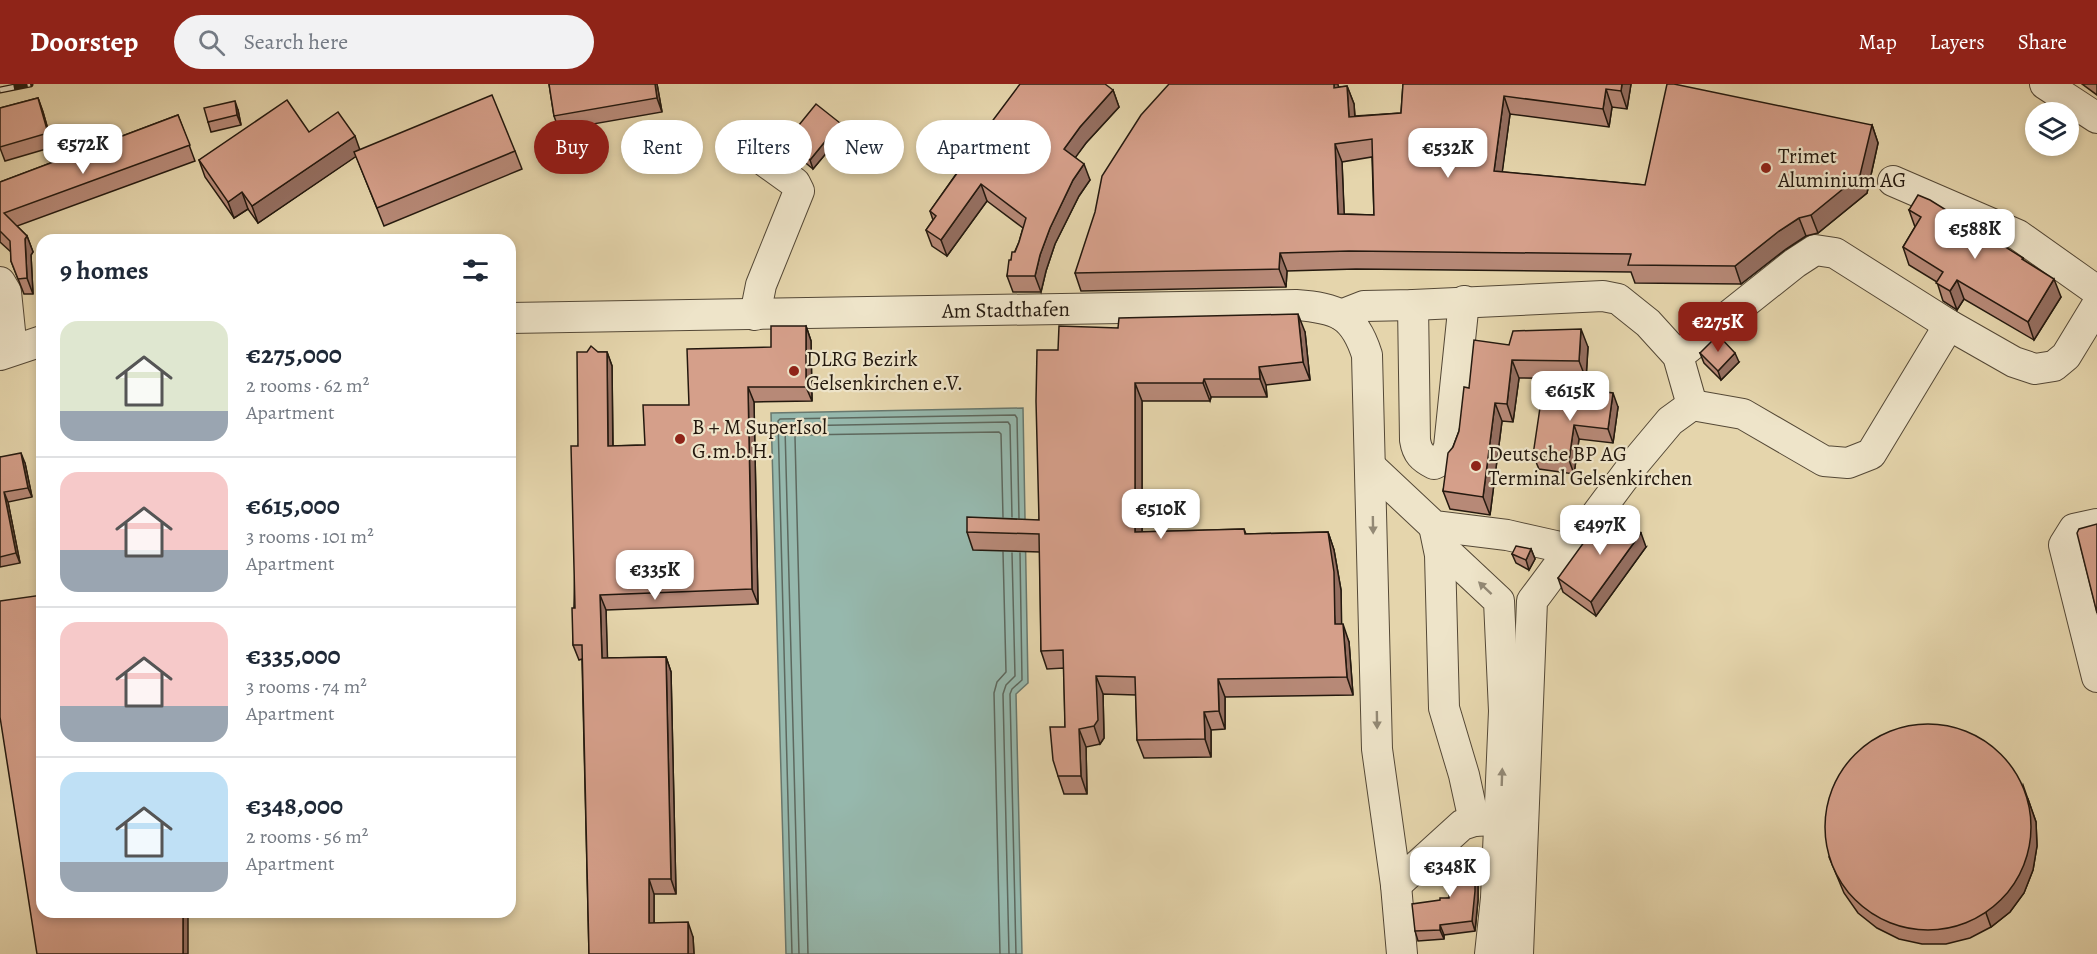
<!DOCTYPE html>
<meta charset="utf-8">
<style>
body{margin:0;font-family:Alegreya,serif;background:#f2f2f3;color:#1f2937;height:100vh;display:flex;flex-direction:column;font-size:22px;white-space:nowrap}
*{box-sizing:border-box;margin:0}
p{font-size:20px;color:#747a83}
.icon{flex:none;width:33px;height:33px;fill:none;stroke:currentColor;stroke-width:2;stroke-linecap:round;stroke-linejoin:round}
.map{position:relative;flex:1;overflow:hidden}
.drawer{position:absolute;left:36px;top:150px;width:480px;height:684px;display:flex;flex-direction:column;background:#fff;border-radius:18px;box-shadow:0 3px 9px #0003}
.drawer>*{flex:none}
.top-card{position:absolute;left:534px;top:36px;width:570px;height:54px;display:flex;gap:12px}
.controls{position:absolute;left:2025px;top:18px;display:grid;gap:12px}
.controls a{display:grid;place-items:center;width:54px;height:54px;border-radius:50%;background:#fff;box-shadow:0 3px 9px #0003;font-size:30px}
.price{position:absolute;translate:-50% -51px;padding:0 14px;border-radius:12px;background:#fff;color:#222;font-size:20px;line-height:39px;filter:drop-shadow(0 2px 3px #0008)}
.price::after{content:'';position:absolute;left:50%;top:36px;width:18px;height:14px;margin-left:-9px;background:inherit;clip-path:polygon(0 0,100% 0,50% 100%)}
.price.active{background:#8f2418;color:#fff}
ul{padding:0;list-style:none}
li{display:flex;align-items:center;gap:18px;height:150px;padding:0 24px}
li+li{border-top:2px solid #e0e1e3}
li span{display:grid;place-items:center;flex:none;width:168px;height:120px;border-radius:18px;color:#555}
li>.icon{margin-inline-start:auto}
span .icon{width:72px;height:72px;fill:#fffc;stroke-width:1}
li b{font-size:26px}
h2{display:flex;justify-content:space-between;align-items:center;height:72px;padding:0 24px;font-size:26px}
.chip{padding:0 21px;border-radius:27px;background:#fff;box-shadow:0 3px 9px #0003;font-size:21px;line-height:54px}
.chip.active{background:#8f2418;color:#fff}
header{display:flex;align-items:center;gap:36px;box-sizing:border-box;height:84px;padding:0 30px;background:#8f2418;color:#fff}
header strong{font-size:28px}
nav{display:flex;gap:33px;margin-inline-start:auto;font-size:21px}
.search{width:420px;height:54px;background:#f2f2f3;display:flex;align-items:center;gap:15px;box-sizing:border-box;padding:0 21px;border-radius:33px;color:#747a83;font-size:22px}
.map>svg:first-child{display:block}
</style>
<header>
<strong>Doorstep</strong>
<div class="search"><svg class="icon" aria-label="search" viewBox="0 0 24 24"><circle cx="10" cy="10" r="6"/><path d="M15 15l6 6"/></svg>Search here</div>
<nav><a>Map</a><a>Layers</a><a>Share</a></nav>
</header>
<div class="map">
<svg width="2097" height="870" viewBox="0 0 2097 870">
<rect width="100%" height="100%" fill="#e5d5ac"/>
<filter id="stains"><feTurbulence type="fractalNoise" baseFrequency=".00333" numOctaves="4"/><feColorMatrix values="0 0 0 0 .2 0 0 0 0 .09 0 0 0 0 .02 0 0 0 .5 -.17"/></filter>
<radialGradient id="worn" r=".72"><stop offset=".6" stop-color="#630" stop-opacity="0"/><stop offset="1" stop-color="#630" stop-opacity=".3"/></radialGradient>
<!-- water -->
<polygon fill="#96b8ad" stroke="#68786e" stroke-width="1.5" points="1023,324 1028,599 1016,610 1022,870 786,870 771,329"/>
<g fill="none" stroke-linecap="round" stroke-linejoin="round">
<!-- shore -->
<g stroke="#5d685e" stroke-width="1.5">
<polyline points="792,870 778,337 780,335 1015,331 1017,334 1019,434"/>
<polyline points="799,870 785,344 788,342 1008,338 1010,341 1012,433"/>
<polyline points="808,870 795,353 797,351 999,348 1001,350 1003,433"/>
<polyline points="1000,870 994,609 997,598 1006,588 1003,468"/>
<polyline points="1009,870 1003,610 1006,601 1015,592 1012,469"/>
<polyline points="1016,870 1010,610 1012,605 1022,596 1020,469"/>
</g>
<!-- minor casing -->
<g stroke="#544836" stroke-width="32">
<g id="minor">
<polyline points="2045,0 2097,34"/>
<polyline points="1893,97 2018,151 2097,207"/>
<polyline points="0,198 6,208 10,247"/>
<path d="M1413,221l2,135c2,13 7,18 19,24l10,-5 5,-12 15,-146"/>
<polyline points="755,231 761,201 799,107 795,99 763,76"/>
<polyline points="1341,231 1364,222 1413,221 1603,212 1618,215 1648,239 1678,272 1692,321 1670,337 1634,380 1532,517 1518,870"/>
<path id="s1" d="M510,234l786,-13c41,3 58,9 71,50l10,394 19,136 6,69"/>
<polyline points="0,271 42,257"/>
<polyline points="1678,272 1795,179 1815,166 1835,169 1949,241 2014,278 2035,285 2054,282 2066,272 2097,221"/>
<polyline points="1692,321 1743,330 1824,377 1848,379 1871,370 1949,241"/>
<polyline points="1371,383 1434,442 1507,451 1569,465"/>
<polyline points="2097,440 2074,445 2064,461 2097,593"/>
<polyline points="1434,442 1440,471 1444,624 1464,691 1474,737"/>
<polyline points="1439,463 1452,473 1499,517 1504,627 1496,814 1490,870"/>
<polyline points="1396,801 1462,741 1474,737 1495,736"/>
</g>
</g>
<!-- minor -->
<use href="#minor" stroke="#eee4c9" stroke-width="30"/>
<!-- rail casing -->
<g stroke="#24190f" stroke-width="7">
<polyline id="rail" points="0,6 30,0"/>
</g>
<!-- rail -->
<use href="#rail" stroke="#eee4c9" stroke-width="4.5" stroke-dasharray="14" stroke-linecap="butt"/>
</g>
<!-- wall -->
<g fill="#b78977" stroke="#24190f" stroke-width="1.5" fill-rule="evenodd">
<polygon points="549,0 657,0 662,28 559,46 554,32"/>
<path d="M1403,0h228l-4,25 -15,-2 -3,20 -99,-13 -8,58 143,13 227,-60 6,18 -11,50 -49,40 -12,3 -20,13 -45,35 -106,-1 -4,-11 -275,-3 -69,2 -1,16 -205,4 -6,-18 264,-186 8,-1 7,18 1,12 46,-3zM1372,73l2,58 -30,-1 -2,-52z"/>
<polygon points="2082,0 2097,0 2097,11"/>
<polygon points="1113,6 1119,23 1086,59 1075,73 1090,96 1079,112 1055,160 1046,187 1041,208 1013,208 1007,192 1011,176 1019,158 1023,144 987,117 947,172 932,162 926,146 933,136 930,127 959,86 958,83"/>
<polygon points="38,14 43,28 53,63 5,77 0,64 0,24"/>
<polygon points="238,26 241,41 211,48 208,38"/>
<polygon points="178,31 195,77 17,142 27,152 33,168 31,171 33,210 24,210 11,177 11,168 0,158 0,98"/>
<polygon points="309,48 359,66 515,67 522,85 384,142 356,72 258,139 248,125 234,134 205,93 199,76"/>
<polygon points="843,49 813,85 790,66 786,57"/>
<polygon points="1909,126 2023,174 2024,177 2061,213 2034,256 1964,215 1957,226 1943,217 1937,198 1909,181 1903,163 1915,143"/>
<polygon points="806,242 811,257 812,317 754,318 758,520 606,526 607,574 666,573 671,588 676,810 654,810 654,839 693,853 694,870 589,870 582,575 579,576 573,561 578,362 598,268 607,268 612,282 613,362 645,361 689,321"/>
<polygon points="1118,244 1305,248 1310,296 1266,301 1267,313 1211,313 1210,317 1142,317 1142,448 1244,445 1246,450 1328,448 1334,466 1341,506 1341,540 1349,558 1353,611 1225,613 1225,645 1211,646 1211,673 1144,674 1137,656 1136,611 1103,610 1104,654 1100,660 1086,663 1087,710 1064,710 1058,692 1065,643 1064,584 1047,585 1041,567 1040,468 973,466 967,448 1039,436 1058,266"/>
<polygon points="1509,261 1588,263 1586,295 1519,294 1513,338 1502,337 1490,431 1450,425 1443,407 1453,363 1459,347 1469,304"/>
<polygon points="1700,269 1739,278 1721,296 1704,279"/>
<polygon points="1573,321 1618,323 1613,359 1579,355 1574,390 1539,385 1533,371"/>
<polygon points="0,373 25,379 32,413 8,418 20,479 0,483"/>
<polygon points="1646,463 1596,532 1563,508 1558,494"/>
<polygon points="1531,465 1535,475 1529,486 1516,479 1512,470"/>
<polygon points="2028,715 2036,738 2037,762 2033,786 2024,809 2010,828 1991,843 1970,854 1946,860 1922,860 1899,855 1877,844 1858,829 1844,809 1829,773"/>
<polygon points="1475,772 1478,781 1478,816 1475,847 1444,851 1444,855 1418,857 1415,847 1440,816 1449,814"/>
</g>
<!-- shaded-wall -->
<g fill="#956f61" stroke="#24190f" stroke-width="1.5">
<polygon points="655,0 657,0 662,28 657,14"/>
<polygon points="1334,0 1338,0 1341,22 1334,4"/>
<polygon points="1622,0 1631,0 1627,25 1621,7"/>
<polygon points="1347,2 1354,20 1356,51 1349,33"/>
<polygon points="1606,5 1612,23 1609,43 1603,25"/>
<polygon points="1113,6 1119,23 1086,59 1070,81 1064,65 1080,43"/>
<polygon points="1504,12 1510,30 1500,105 1494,87"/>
<polygon points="38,14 43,28 53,63 48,49"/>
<polygon points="235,17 238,26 241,41 237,31"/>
<polygon points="840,39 843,49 813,85 810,76"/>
<polygon points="1872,41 1878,59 1867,109 1818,149 1811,131"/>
<polygon points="355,52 361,69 258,139 252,122"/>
<polygon points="1335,60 1342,78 1345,148 1338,130"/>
<polygon points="1084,80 1090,96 1079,112 1055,160 1046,187 1041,208 1035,192 1040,171 1050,144 1073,96"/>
<polygon points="981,100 987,117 947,172 941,156"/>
<polygon points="242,108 248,125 234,134 228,118"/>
<polygon points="1799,134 1806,152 1786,165 1741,200 1735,182 1779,147"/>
<polygon points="27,152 33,168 31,171 33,210 27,194 25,155"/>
<polygon points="1280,169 1287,187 1286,203 1279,185"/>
<polygon points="2054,195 2061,213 2034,256 2028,238"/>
<polygon points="1957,196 1964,215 1957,226 1950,207"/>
<polygon points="1298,230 1305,248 1310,296 1303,278"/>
<polygon points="806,242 811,257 812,317 806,303"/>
<polygon points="1581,245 1588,263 1586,295 1579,277"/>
<polygon points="607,268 612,282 613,376 608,362"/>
<polygon points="1735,269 1739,278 1721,296 1718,287"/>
<polygon points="1512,276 1519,294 1513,338 1507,320"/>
<polygon points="1259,283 1266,301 1267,313 1260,295"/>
<polygon points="1204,295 1211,313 1210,317 1203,299"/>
<polygon points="1135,299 1142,317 1142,466 1135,448"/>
<polygon points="748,303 754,318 758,520 752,505"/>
<polygon points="1613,309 1618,323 1613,359 1608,345"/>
<polygon points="1495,319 1502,337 1490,431 1483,413"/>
<polygon points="1574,341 1579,355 1574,390 1569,376"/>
<polygon points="21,369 25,379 32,413 28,404"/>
<polygon points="4,408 8,418 20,479 16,469"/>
<polygon points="1328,448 1334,466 1341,506 1342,558 1335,540"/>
<polygon points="1641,449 1646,463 1596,532 1591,518"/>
<polygon points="1531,465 1535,475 1529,486 1526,476"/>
<polygon points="600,511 606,526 608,589 602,574"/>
<polygon points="1343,540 1349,558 1353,611 1347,593"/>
<polygon points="666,573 671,588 676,810 671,795"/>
<polygon points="1096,592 1103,610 1104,654 1100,660 1094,642"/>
<polygon points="1218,595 1225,613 1225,645 1219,627"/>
<polygon points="1204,628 1211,646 1211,673 1205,655"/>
<polygon points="1079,645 1086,663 1087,710 1081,692"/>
<polygon points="2023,701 2036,738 2037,762 2033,786 2024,809 2010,828 1991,843 1986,829"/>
<polygon points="1475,772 1478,781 1478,816 1475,847 1472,837"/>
<polygon points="649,795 654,810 654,854 649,839"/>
<rect x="183" y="828" width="5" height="42"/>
<polygon points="688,838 693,853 694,870 688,870"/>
<polygon points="1440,841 1444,851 1444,855 1440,846"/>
</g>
<!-- building -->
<g fill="#d59f8a" stroke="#24190f" stroke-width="1.5" fill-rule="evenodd">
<polygon points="549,0 655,0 657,14 554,32"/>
<polygon points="1020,0 1105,0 1113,6 1080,43 1064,65 1084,80 1073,96 1050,144 1040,171 1035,192 1007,192 1009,176 1011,176 1012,168 1015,168 1019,158 1026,134 981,100 941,156 926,146 936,132 930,127 960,85 958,83"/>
<path d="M1169,0h165v4l13,-2 2,31 52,-4 2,-29h219l-1,7 -15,-2 -3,20 -99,-13 -10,75 151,14 22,-101h7l198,41 -12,50 -49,40 -12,3 -20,13 -44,35 -107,-1 3,-11 -282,-3 -69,2 -1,16 -204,4 20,-61 7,-36 39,-61zM1372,55l2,76 -36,-1 -3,-70z"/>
<polygon points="492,11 515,67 377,124 354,68"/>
<polygon points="38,14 48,49 0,63 0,24"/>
<polygon points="287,16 309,48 338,28 355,52 252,122 242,108 228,118 199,76"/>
<polygon points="235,17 237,31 208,38 204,24"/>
<polygon points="816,20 840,39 810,76 786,57"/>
<polygon points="178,31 190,61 4,129 27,152 25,155 27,194 18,195 11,177 10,157 0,147 0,98"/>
<polygon points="1918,111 1930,116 2023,174 2022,175 2054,195 2028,238 1957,196 1950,207 1936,199 1943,188 1903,163 1921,133 1909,126"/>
<polygon points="1298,230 1303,278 1259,283 1260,295 1204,295 1203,299 1135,299 1135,448 1244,445 1245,450 1328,448 1334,488 1335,540 1343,540 1347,593 1218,595 1219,627 1204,628 1205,655 1137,656 1135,593 1096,592 1098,636 1094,642 1079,645 1081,692 1058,692 1053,676 1050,643 1065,643 1063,566 1041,567 1039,450 967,448 967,433 1039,436 1036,317 1037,266 1058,266 1059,242 1118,244 1119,234"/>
<polygon points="771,242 806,242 806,303 748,303 752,505 600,511 602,574 666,573 671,795 649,795 649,839 688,838 688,870 589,870 582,561 573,561 572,524 575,524 571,362 578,362 577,268 587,268 591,262 598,268 607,268 608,362 645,361 643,321 689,321 687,265 771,263"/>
<polygon points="1581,245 1579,277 1512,276 1507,320 1495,319 1483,413 1443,407 1448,369 1453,363 1459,347 1464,303 1469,304 1474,256 1509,261 1513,247"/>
<polygon points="1718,251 1735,269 1718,287 1700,269"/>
<polygon points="1576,304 1613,309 1608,345 1574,341 1569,376 1533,371 1541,317 1573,321"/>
<polygon points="21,369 28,404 4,408 16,469 0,473 0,373"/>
<polygon points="1608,425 1641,449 1591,518 1558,494"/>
<polygon points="2097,440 2097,529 2077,449 2079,445"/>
<polygon points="1516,462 1531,465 1526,476 1512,470"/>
<polygon points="42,511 42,828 183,828 183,870 37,870 0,633 0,517"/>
<circle cx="1928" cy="743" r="103"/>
<polygon points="1450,771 1475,772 1475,807 1472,837 1440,841 1440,846 1415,847 1412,820 1440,816 1440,814 1449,814"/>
</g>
<!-- one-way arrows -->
<defs><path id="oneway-solid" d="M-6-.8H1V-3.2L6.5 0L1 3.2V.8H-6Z" transform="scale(1.5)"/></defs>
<g fill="#938975">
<use href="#oneway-solid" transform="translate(1373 441) rotate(89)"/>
<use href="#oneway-solid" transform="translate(1485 504) rotate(-137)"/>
<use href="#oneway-solid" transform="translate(1377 636) rotate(89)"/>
<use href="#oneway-solid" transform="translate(1502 693) rotate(-88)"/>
</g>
<!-- markers -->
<g fill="#8f2418" stroke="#eee4c9" stroke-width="2">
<circle cx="1766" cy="84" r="6"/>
<circle cx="794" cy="287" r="6"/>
<circle cx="680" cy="355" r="6"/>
<circle cx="1476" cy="382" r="6"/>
</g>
<g text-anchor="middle" stroke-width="4.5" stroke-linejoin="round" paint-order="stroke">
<!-- poi labels -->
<g font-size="21" fill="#24190f" stroke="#eee4c9" text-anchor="start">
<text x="1778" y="79">Trimet<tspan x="1778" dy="24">Aluminium AG</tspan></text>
<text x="806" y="282">DLRG Bezirk<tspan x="806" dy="24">Gelsenkirchen e.V.</tspan></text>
<text x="692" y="350">B + M SuperIsol<tspan x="692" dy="24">G.m.b.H.</tspan></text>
<text x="1488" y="377">Deutsche BP AG<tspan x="1488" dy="24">Terminal Gelsenkirchen</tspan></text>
</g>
<!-- street labels -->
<g font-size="21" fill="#24190f" stroke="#eee4c9">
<text dy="7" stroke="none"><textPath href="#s1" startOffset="496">Am Stadthafen</textPath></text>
</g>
</g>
<rect width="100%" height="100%" filter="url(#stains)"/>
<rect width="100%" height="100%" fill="url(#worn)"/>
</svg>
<div class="controls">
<a><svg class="icon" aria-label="layers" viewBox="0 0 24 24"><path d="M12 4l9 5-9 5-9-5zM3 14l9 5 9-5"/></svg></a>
</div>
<b class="price" style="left:83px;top:91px">€572K</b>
<b class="price" style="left:1448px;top:95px">€532K</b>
<b class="price" style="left:1975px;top:176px">€588K</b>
<b class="price active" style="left:1718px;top:269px">€275K</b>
<b class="price" style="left:1570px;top:338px">€615K</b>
<b class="price" style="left:1161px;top:456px">€510K</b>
<b class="price" style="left:1600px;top:472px">€497K</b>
<b class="price" style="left:655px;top:517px">€335K</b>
<b class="price" style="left:1450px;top:814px">€348K</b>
<div class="top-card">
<a class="chip active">Buy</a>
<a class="chip">Rent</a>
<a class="chip">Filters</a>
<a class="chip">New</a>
<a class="chip">Apartment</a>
</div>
<section class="drawer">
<h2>9 homes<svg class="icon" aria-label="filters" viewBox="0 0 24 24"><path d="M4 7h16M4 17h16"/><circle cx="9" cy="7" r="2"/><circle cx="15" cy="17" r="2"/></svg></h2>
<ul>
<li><span style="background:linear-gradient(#dfe7d0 75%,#9aa5b1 0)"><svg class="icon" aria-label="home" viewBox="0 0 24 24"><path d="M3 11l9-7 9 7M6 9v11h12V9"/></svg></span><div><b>€275,000</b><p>2 rooms · 62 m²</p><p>Apartment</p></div></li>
<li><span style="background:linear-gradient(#f6c9c9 65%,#9aa5b1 0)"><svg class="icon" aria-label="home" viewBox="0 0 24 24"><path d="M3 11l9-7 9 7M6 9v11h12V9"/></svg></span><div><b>€615,000</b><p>3 rooms · 101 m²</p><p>Apartment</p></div></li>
<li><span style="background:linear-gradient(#f6c9c9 70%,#9aa5b1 0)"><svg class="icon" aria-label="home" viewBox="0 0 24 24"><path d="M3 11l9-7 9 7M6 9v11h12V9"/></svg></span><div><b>€335,000</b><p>3 rooms · 74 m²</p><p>Apartment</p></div></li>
<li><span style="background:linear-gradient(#bfe0f5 75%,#9aa5b1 0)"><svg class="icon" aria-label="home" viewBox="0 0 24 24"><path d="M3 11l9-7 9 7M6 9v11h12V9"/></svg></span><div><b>€348,000</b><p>2 rooms · 56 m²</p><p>Apartment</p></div></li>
</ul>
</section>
</div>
